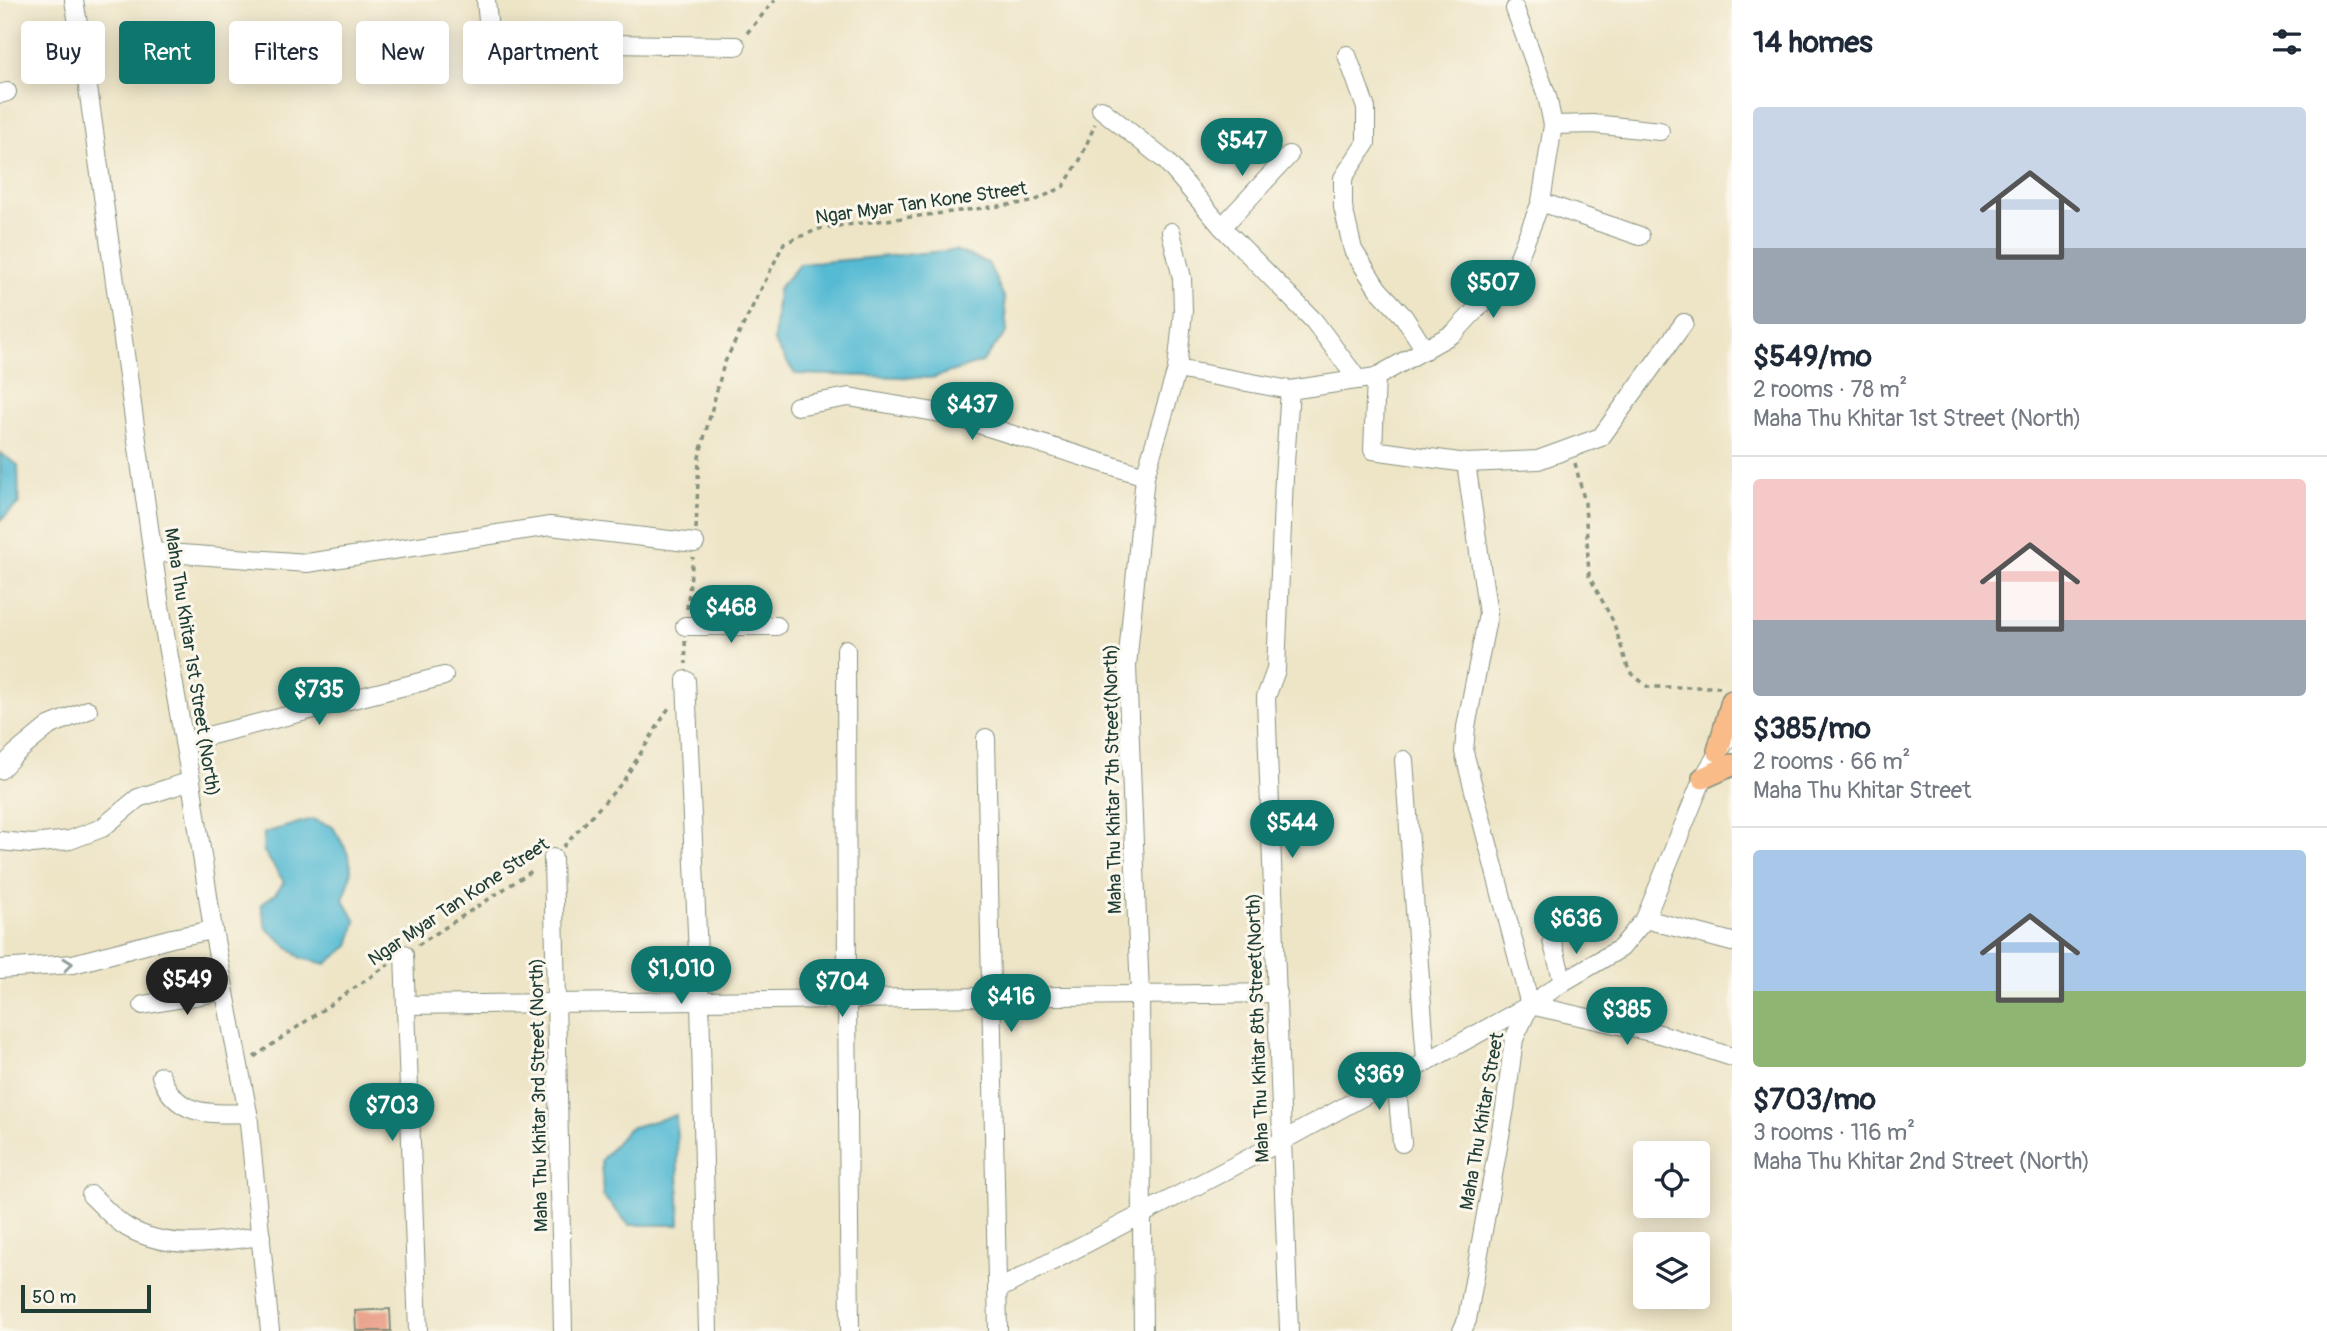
<!DOCTYPE html>
<meta charset="utf-8">
<style>
body{margin:0;font-family:Pangolin,sans-serif;background:#f6f6f7;color:#1f2937;height:100vh;display:flex;flex-direction:column;font-size:26px;white-space:nowrap}
*{box-sizing:border-box;margin:0}
p{font-size:23px;color:#747a83}
.icon{flex:none;width:38px;height:38px;fill:none;stroke:currentColor;stroke-width:2;stroke-linecap:round;stroke-linejoin:round}
.map{position:relative;flex:1;overflow:hidden}
.details{display:flex;flex-direction:column;background:#fff;width:595px}
.details>*{flex:none}
.top-card{position:absolute;left:21px;top:21px;width:665px;height:63px;display:flex;gap:14px}
.controls{position:absolute;left:1633px;top:1141px;display:grid;gap:14px}
.controls a{display:grid;place-items:center;width:77px;height:77px;border-radius:7px;background:#fff;box-shadow:0 4px 18px #0003;font-size:35px}
.scale{position:absolute;left:21px;bottom:18px;width:130px;box-sizing:border-box;padding-left:7px;border:4px solid #1f3d34;border-top:0;font-size:19px;line-height:24px;white-space:nowrap;color:#1f3d34;-webkit-text-stroke:5px #fbf7ec;paint-order:stroke}
.price{position:absolute;translate:-50% -60px;padding:0 16px;border-radius:24px;background:#0f766e;color:#fff;font-size:23px;line-height:46px;filter:drop-shadow(0 2px 4px #0008)}
.price::after{content:'';position:absolute;left:50%;top:42px;width:21px;height:16px;margin-left:-10px;background:inherit;clip-path:polygon(0 0,100% 0,50% 100%)}
.price.on{background:#222;color:#fff}
ul{padding:0;list-style:none}
li{display:grid;align-content:center;gap:14px;height:371px;padding:0 21px}
li+li{border-top:2px solid #e0e1e3}
li span{display:grid;place-items:center;height:217px;border-radius:7px;color:#555}
li>.icon{margin-inline-start:auto}
span .icon{width:126px;height:126px;fill:#fffc;stroke-width:1}
li b{font-size:30px}
h2{display:flex;justify-content:space-between;align-items:center;height:84px;padding:0 21px;font-size:30px}
.tag{padding:0 24px;border-radius:7px;background:#fff;box-shadow:0 4px 18px #0003;font-size:24px;line-height:63px}
.tag.on{background:#0f766e;color:#fff}
main{display:flex;flex:1;min-height:0}
.map>svg:first-child{display:block}
</style>
<main>
<div class="map">
<svg width="1732" height="1331" viewBox="0 0 1732 1331">
<rect width="100%" height="100%" fill="#fbf7ec"/>
<filter id="ink" filterUnits="userSpaceOnUse"><feTurbulence type="fractalNoise" baseFrequency=".0143" numOctaves="2"/><feDisplacementMap in="SourceGraphic" scale="14" xChannelSelector="R" yChannelSelector="G"/><feConvolveMatrix kernelMatrix="1 2 1 2 8 2 1 2 1" color-interpolation-filters="sRGB"/></filter>
<filter id="wash" filterUnits="userSpaceOnUse"><feTurbulence type="fractalNoise" baseFrequency=".00686" numOctaves="4" result="noise"/><feDisplacementMap in="SourceGraphic" scale="28" xChannelSelector="R" yChannelSelector="G"/><feGaussianBlur stdDeviation="1.57" result="paint"/><feColorMatrix in="noise" values="0 0 0 0 0 0 0 0 0 0 0 0 0 0 0 0 0 1.4 0 .05"/><feComposite in="paint" operator="in"/></filter>
<g filter="url(#wash)">
<rect width="100%" height="100%" fill="#eee5c7"/>
<!-- water -->
<g fill="#54bad3" stroke="#3a7c84" stroke-width="2">
<polygon points="955,250 988,263 1004,297 1007,332 982,362 932,378 795,374 774,342 778,289 800,264"/>
<polygon points="0,453 18,465 19,503 0,521"/>
<path d="M312,819l21,8c17,30 25,37 10,72l13,22 -7,25 -23,18 -25,-6 -35,-30 -5,-24 14,-10 9,-12 -21,-32 1,-17z"/>
<polygon points="676,1115 680,1225 629,1225 603,1196 601,1160 629,1128"/>
</g>
<g id="blocks">
<!-- building -->
<polygon fill="#eba48e" points="390,1309 391,1331 356,1331 355,1311"/>
</g>
</g>
<g filter="url(#ink)">
<use href="#blocks" fill-opacity="0" stroke="#86917e" stroke-width="2"/>
<g fill="none" stroke-linecap="round" stroke-linejoin="round">
<!-- minor casing -->
<g stroke="#86917e" stroke-width="20">
<g id="minor">
<polyline points="74,0 84,59 160,606 191,781 213,930 248,1113 270,1331"/>
<polyline points="486,0 490,42 736,46"/>
<polyline points="1347,55 1366,108 1366,143 1343,178 1343,207 1353,250 1378,289 1404,317 1425,350"/>
<polyline points="0,94 7,92"/>
<polyline points="1101,109 1166,161 1222,227 1314,321 1358,380"/>
<polyline points="1553,125 1593,124 1660,131"/>
<polyline points="1541,202 1640,236"/>
<polyline points="1222,227 1289,155"/>
<polyline points="1177,369 1290,390 1376,377 1454,333 1514,269 1541,202 1553,125 1547,96 1515,9"/>
<polyline points="1376,377 1373,450 1466,463 1488,614 1466,727 1464,752 1530,1005"/>
<polyline points="797,406 849,397 946,414 1145,476"/>
<polyline points="1466,463 1538,460 1601,437 1684,323"/>
<polyline points="154,552 307,563 550,526 695,543"/>
<polyline points="685,626 777,626"/>
<polyline points="846,649 847,999 850,1331"/>
<polyline points="686,680 700,1001 708,1331"/>
<polyline points="986,738 998,1331"/>
<polyline points="184,742 444,676"/>
<polyline points="1404,760 1426,1061"/>
<polyline points="0,770 15,754 49,726 88,710"/>
<polyline points="0,841 32,844 70,840 102,828 138,798 191,781"/>
<polyline points="553,858 563,1331"/>
<polyline points="1645,919 1732,942"/>
<polyline points="1552,941 1563,982"/>
<polyline points="404,954 418,1331"/>
<polyline points="0,969 73,964 172,938 213,930"/>
<polyline points="143,1005 224,991"/>
<polyline points="406,1005 1278,993"/>
<polyline points="1530,1005 1664,1035 1732,1057"/>
<path d="M161,1076c15,41 49,38 87,37"/>
<polyline points="1396,1077 1402,1143"/>
<path d="M91,1195c11,10 23,25 37,33 42,23 87,14 133,8"/>
<polyline points="997,1290 1282,1141 1530,1005"/>
<polyline points="1143,1331 1140,995 1127,666 1145,476 1177,369 1183,311 1182,278 1171,232"/>
<polyline points="1289,1331 1266,697 1276,670 1284,477 1290,390"/>
<polyline points="1462,1331 1467,1320 1505,1108 1514,1039 1530,1005 1563,982 1621,948 1645,919 1703,778 1726,740"/>
</g>
</g>
<!-- major casing -->
<g stroke="#86917e" stroke-width="24">
<g id="major">
<polyline points="1718,751 1732,701"/>
<polyline points="1703,778 1732,765"/>
</g>
</g>
<!-- path -->
<g stroke="#86917e" stroke-width="3.5" stroke-dasharray="5 5" stroke-linecap="butt">
<polyline points="747,33 775,0"/>
<polyline points="1575,463 1585,503 1589,576 1613,621 1629,671 1648,687 1720,687"/>
<polyline points="696,529 699,457 724,364 784,243 822,228 1032,202 1063,187 1080,160 1095,124"/>
<polyline points="687,609 693,557"/>
<polyline points="685,641 686,664"/>
<polyline points="563,847 622,783 670,706"/>
<polyline points="418,945 535,869"/>
<polyline points="254,1057 389,964"/>
</g>
<!-- minor -->
<use href="#minor" stroke="#fff" stroke-width="18"/>
<!-- major -->
<use href="#major" stroke="#f9bc89" stroke-width="21"/>
</g>
<!-- one-way arrows -->
<defs><path id="oneway-chevron" d="M-2-3.5L2.5 0L-2 3.5" fill="none" stroke-width="1.6" stroke-linecap="round" stroke-linejoin="round" transform="scale(1.75)"/></defs>
<use stroke="#8f9e9a" href="#oneway-chevron" transform="translate(68 964) rotate(-6)"/>
</g>
<g text-anchor="middle" stroke-width="6" stroke-linejoin="round" paint-order="stroke">
<!-- street labels -->
<g font-size="19" fill="#1f3d34" stroke="#fbf7ec">
<text transform="translate(921 202) rotate(-8)" y="7">Ngar Myar Tan Kone Street</text>
<text transform="translate(193 662) rotate(81)" y="7">Maha Thu Khitar 1st Street (North)</text>
<text transform="translate(1112 779) rotate(-91)" y="7">Maha Thu Khitar 7th Street(North)</text>
<text transform="translate(458 901) rotate(-34)" y="7">Ngar Myar Tan Kone Street</text>
<text transform="translate(1257 1028) rotate(-92)" y="7">Maha Thu Khitar 8th Street(North)</text>
<text transform="translate(538 1095) rotate(-91)" y="7">Maha Thu Khitar 3rd Street (North)</text>
<text transform="translate(1481 1121) rotate(-80)" y="7">Maha Thu Khitar Street</text>
</g>
</g>
</svg>
<div class="controls">
<a><svg class="icon" aria-label="locate" viewBox="0 0 24 24"><circle cx="12" cy="12" r="6"/><path d="M12 2v4M12 18v4M2 12h4M18 12h4"/></svg></a>
<a><svg class="icon" aria-label="layers" viewBox="0 0 24 24"><path d="M12 4l9 5-9 5-9-5zM3 14l9 5 9-5"/></svg></a>
</div>
<div class="scale">50 m</div>
<b class="price" style="left:1242px;top:178px">$547</b>
<b class="price" style="left:1493px;top:320px">$507</b>
<b class="price" style="left:972px;top:442px">$437</b>
<b class="price" style="left:731px;top:645px">$468</b>
<b class="price" style="left:319px;top:727px">$735</b>
<b class="price" style="left:1292px;top:860px">$544</b>
<b class="price" style="left:1576px;top:956px">$636</b>
<b class="price" style="left:681px;top:1006px">$1,010</b>
<b class="price on" style="left:187px;top:1017px">$549</b>
<b class="price" style="left:842px;top:1019px">$704</b>
<b class="price" style="left:1011px;top:1034px">$416</b>
<b class="price" style="left:1627px;top:1047px">$385</b>
<b class="price" style="left:1379px;top:1112px">$369</b>
<b class="price" style="left:392px;top:1143px">$703</b>
<div class="top-card">
<a class="tag">Buy</a>
<a class="tag on">Rent</a>
<a class="tag">Filters</a>
<a class="tag">New</a>
<a class="tag">Apartment</a>
</div>
</div>
<section class="details">
<h2>14 homes<svg class="icon" aria-label="filters" viewBox="0 0 24 24"><path d="M4 7h16M4 17h16"/><circle cx="9" cy="7" r="2"/><circle cx="15" cy="17" r="2"/></svg></h2>
<ul>
<li><span style="background:linear-gradient(#c9d6e8 65%,#9aa5b1 0)"><svg class="icon" aria-label="home" viewBox="0 0 24 24"><path d="M3 11l9-7 9 7M6 9v11h12V9"/></svg></span><div><b>$549/mo</b><p>2 rooms · 78 m²</p><p>Maha Thu Khitar 1st Street (North)</p></div></li>
<li><span style="background:linear-gradient(#f6c9c9 65%,#9aa5b1 0)"><svg class="icon" aria-label="home" viewBox="0 0 24 24"><path d="M3 11l9-7 9 7M6 9v11h12V9"/></svg></span><div><b>$385/mo</b><p>2 rooms · 66 m²</p><p>Maha Thu Khitar Street</p></div></li>
<li><span style="background:linear-gradient(#a9c7e8 65%,#8fb573 0)"><svg class="icon" aria-label="home" viewBox="0 0 24 24"><path d="M3 11l9-7 9 7M6 9v11h12V9"/></svg></span><div><b>$703/mo</b><p>3 rooms · 116 m²</p><p>Maha Thu Khitar 2nd Street (North)</p></div></li>
</ul>
</section>
</main>
